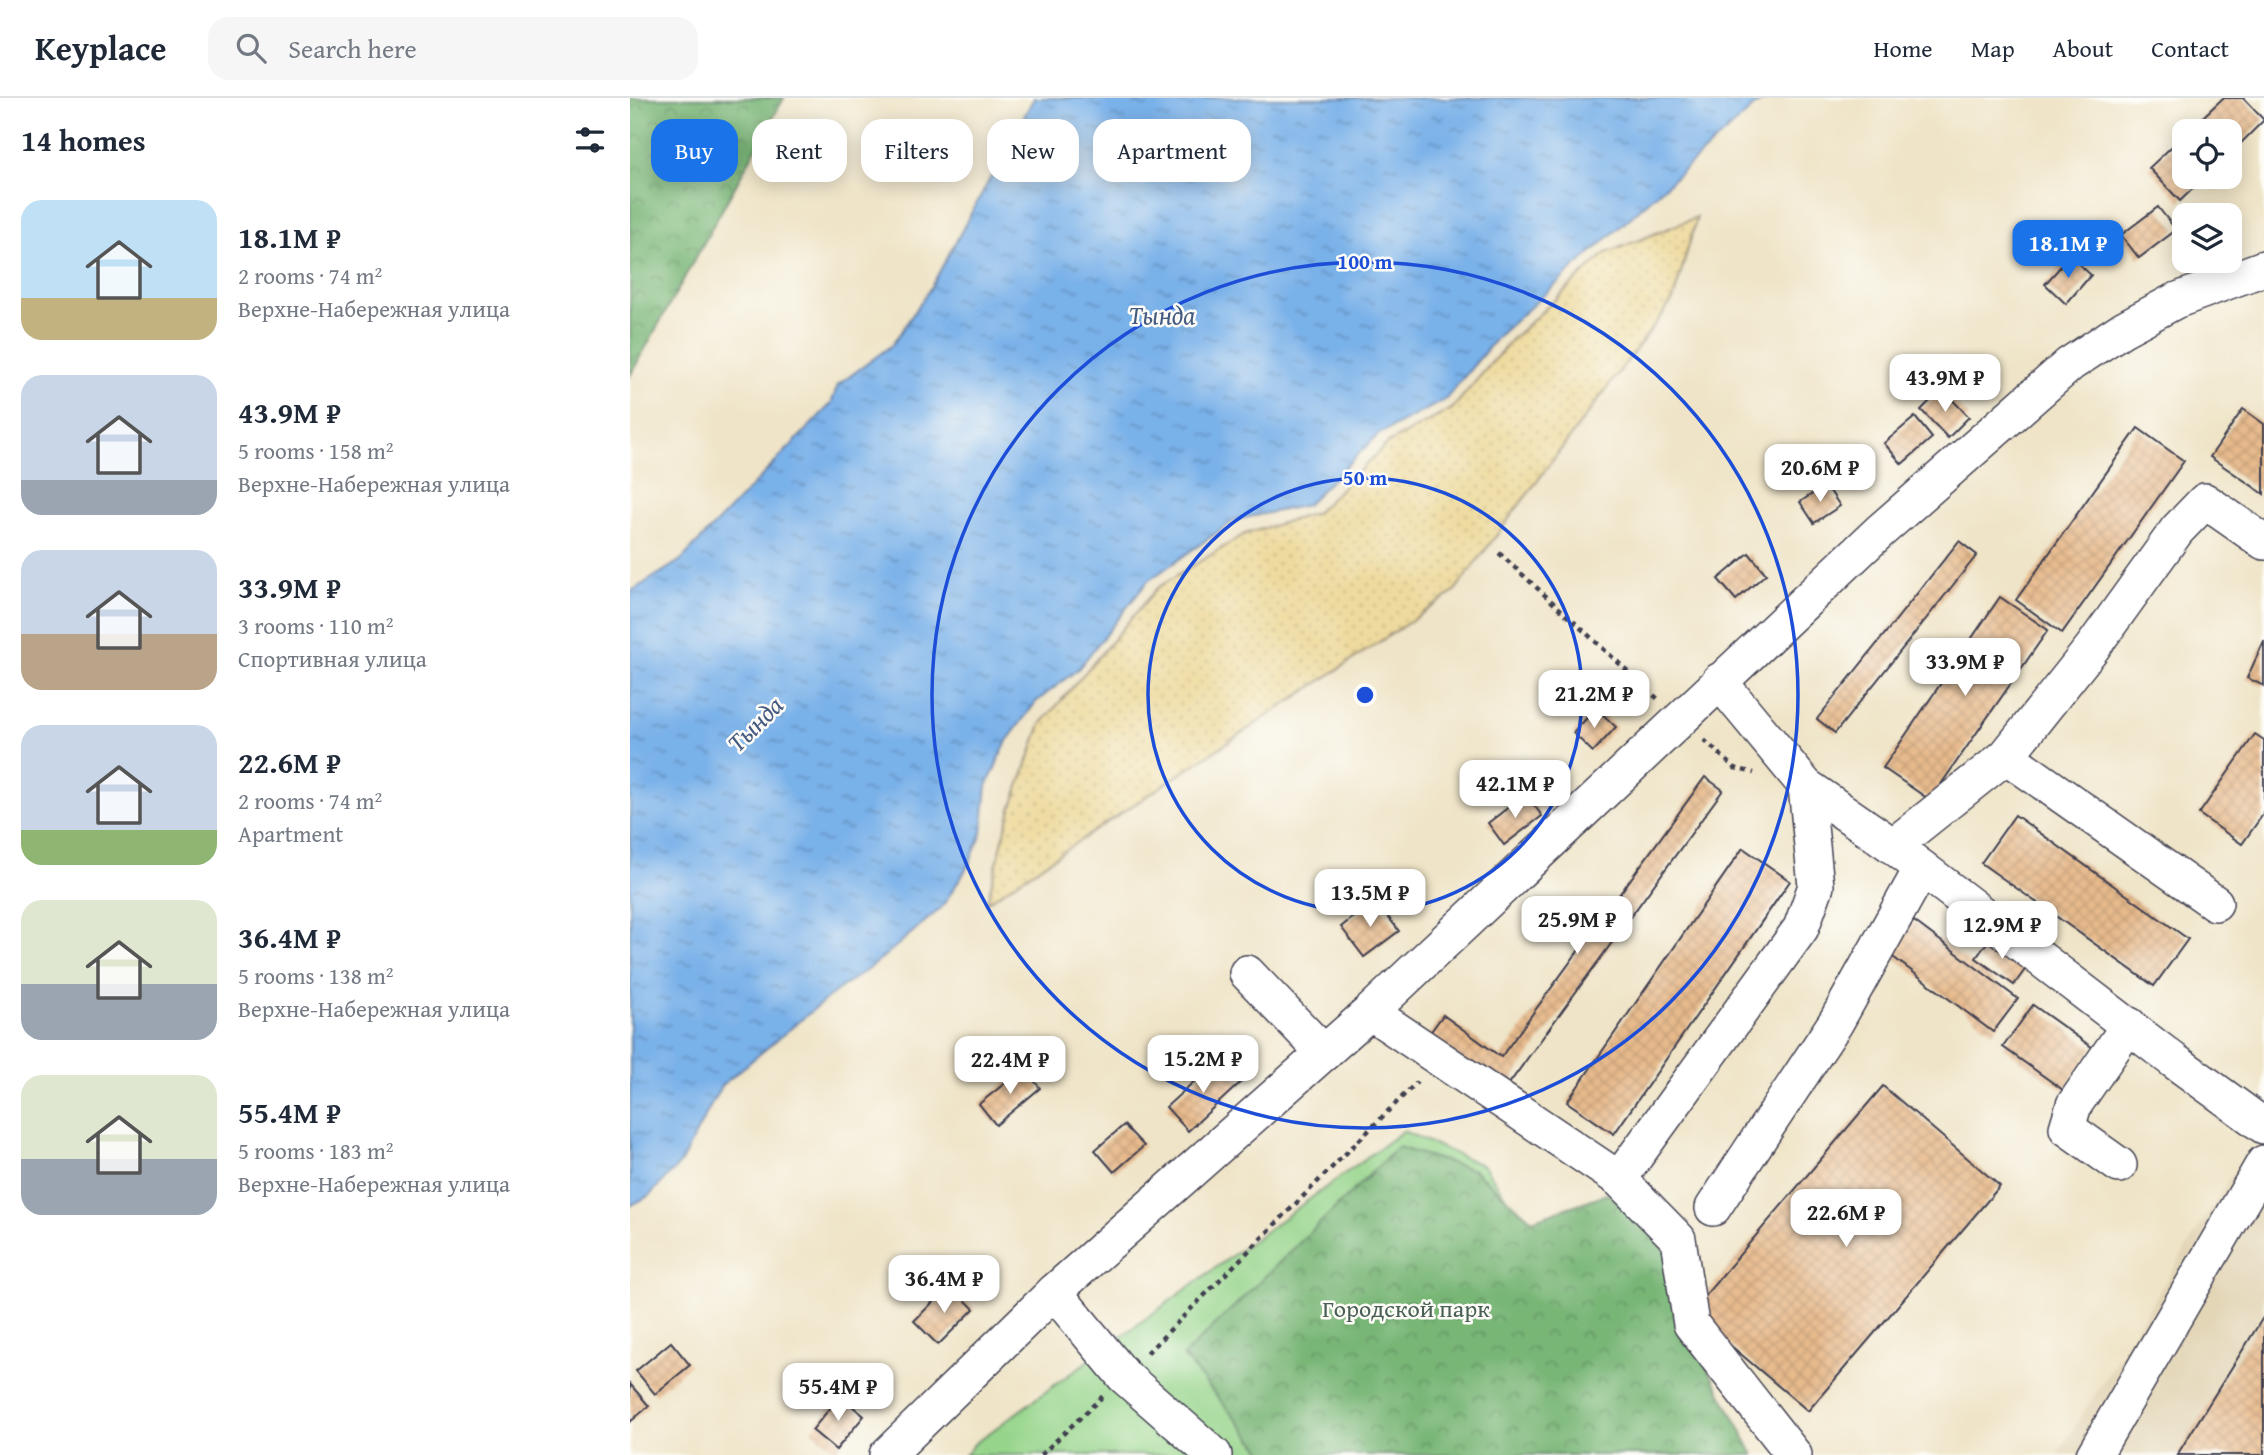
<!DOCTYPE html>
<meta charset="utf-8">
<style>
body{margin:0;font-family:"Gentium Book Plus",serif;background:#f6f6f7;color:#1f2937;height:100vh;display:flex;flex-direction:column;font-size:26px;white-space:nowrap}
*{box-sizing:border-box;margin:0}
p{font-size:23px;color:#747a83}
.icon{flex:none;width:38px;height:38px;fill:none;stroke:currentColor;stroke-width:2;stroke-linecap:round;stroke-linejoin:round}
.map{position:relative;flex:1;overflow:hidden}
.sheet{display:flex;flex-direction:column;background:#fff;width:630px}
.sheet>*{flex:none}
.top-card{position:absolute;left:21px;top:21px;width:665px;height:63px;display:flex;gap:14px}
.controls{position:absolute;left:1542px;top:21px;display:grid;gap:14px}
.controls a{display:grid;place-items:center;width:70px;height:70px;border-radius:14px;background:#fff;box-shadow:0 4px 18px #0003;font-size:35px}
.price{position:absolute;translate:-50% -60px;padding:0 16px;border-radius:14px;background:#fff;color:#222;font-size:23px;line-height:46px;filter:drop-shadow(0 2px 4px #0008)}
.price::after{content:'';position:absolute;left:50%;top:42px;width:21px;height:16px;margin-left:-10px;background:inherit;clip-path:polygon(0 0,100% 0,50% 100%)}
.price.on{background:#1a73e8;color:#fff}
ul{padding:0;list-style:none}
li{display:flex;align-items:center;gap:21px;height:175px;padding:0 21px}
li span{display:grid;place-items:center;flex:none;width:196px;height:140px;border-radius:21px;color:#555}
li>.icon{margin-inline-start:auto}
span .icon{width:84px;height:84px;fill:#fffc;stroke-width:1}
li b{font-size:30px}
h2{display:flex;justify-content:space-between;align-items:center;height:84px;padding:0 21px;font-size:30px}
.tag{padding:0 24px;border-radius:21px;background:#fff;box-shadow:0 4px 18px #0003;font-size:24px;line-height:63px}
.tag.on{background:#1a73e8;color:#fff}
header{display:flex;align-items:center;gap:42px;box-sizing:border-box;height:98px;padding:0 35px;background:#fff;border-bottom:2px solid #e0e1e3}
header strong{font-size:33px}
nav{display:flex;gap:38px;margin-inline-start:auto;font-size:24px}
.search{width:490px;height:63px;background:#f6f6f7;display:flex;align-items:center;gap:18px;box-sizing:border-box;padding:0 24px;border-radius:21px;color:#747a83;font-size:26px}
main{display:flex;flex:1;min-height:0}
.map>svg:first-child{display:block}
</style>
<header>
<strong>Keyplace</strong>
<div class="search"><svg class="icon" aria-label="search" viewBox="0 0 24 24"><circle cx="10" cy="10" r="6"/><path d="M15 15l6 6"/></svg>Search here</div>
<nav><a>Home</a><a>Map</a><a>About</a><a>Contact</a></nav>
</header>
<main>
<section class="sheet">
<h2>14 homes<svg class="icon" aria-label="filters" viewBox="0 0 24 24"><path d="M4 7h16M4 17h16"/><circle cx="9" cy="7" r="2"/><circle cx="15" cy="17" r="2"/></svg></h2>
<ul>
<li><span style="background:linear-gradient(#bfe0f5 70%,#c2b280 0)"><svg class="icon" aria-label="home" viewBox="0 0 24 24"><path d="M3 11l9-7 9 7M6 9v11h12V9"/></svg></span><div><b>18.1M ₽</b><p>2 rooms · 74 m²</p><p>Верхне-Набережная улица</p></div></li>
<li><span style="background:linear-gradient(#c9d6e8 75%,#9aa5b1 0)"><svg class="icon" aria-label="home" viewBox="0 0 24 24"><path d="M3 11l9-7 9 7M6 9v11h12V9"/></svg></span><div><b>43.9M ₽</b><p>5 rooms · 158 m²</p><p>Верхне-Набережная улица</p></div></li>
<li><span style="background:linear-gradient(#c9d6e8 60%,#b9a48a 0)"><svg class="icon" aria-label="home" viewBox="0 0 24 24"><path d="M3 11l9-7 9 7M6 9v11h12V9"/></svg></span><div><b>33.9M ₽</b><p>3 rooms · 110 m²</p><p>Спортивная улица</p></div></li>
<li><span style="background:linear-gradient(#c9d6e8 75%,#8fb573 0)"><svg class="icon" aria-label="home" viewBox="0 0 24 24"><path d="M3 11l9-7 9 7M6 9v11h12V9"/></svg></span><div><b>22.6M ₽</b><p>2 rooms · 74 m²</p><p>Apartment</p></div></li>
<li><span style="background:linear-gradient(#dfe7d0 60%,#9aa5b1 0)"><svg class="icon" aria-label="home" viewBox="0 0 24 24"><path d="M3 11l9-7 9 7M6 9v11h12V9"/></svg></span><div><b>36.4M ₽</b><p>5 rooms · 138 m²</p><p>Верхне-Набережная улица</p></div></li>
<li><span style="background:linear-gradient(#dfe7d0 60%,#9aa5b1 0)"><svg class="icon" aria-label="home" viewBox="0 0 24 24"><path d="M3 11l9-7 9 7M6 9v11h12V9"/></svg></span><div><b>55.4M ₽</b><p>5 rooms · 183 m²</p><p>Верхне-Набережная улица</p></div></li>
</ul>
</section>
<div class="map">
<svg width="1634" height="1357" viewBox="0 0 1634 1357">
<defs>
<pattern id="forest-crowns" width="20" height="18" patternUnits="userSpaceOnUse" patternTransform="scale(1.75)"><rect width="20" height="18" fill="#78b676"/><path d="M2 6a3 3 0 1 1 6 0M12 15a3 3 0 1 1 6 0" fill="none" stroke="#629462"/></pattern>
<pattern id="sand-dots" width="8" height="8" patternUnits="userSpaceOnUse" patternTransform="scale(1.75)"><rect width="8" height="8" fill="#eeda9e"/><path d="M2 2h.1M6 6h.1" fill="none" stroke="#ccbb89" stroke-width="1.8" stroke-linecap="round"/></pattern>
<pattern id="water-ripples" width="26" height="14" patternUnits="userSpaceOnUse" patternTransform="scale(1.75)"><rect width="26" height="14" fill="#79b1e9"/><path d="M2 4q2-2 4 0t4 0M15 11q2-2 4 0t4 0" fill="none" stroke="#6390be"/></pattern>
<pattern id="building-cross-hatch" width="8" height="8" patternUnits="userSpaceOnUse" patternTransform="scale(1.75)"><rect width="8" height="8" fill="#e7ba8c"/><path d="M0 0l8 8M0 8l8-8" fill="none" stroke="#c6a07a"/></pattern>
</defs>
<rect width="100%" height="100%" fill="#fdfcf7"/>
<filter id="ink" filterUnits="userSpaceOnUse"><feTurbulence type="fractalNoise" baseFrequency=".0143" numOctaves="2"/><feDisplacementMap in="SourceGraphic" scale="14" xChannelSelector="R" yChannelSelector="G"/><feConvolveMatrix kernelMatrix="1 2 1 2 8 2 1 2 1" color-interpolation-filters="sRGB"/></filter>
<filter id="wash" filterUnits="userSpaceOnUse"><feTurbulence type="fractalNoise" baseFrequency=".00686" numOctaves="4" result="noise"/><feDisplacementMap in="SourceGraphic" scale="28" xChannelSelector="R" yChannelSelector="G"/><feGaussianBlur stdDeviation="1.57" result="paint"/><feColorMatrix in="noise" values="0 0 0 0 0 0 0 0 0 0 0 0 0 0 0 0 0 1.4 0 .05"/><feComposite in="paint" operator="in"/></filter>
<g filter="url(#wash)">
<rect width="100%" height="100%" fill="#efe4c7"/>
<!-- built -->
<polygon fill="#e3d6b7" points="1617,1053 1634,1065 1634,1357 1427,1357"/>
<!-- green -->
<polygon fill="#95d48a" stroke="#5c7b62" stroke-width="2" points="773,1033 854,1068 898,1131 1040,1219 1121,1357 335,1357 344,1346"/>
<!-- forest -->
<g fill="url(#forest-crowns)" stroke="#4d6c58" stroke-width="2">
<polygon points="0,0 154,0 0,278"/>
<polygon points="768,1049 844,1072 902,1122 977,1096 1048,1153 1056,1230 1124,1357 636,1357 553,1258"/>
</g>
<!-- sand -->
<polygon fill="url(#sand-dots)" stroke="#887e6c" stroke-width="2" points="1067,119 1043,202 823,495 357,804 380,714 411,626 527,490 615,436 686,415 758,345 822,311 882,241 976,155"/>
<!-- water -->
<polygon fill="url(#water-ripples)" stroke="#4e6a92" stroke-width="2" points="404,0 1138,0 1126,7 868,238 815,302 749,336 676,407 605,422 518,483 448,571 406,604 377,643 357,688 352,735 338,768 312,809 244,867 206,893 91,988 50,1066 19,1098 0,1108 0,494 51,462 201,306 208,287 262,247 301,189"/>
<g id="blocks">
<!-- building -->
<g fill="url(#building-cross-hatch)">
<polygon points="1593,0 1613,0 1634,22 1600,56 1600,33 1558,33"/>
<polygon points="1554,37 1554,79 1575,79 1550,103 1519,70"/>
<polygon points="1528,109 1546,132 1509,160 1491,137"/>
<polygon points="1440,158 1461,177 1436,206 1415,186"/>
<polygon points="1312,291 1339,319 1318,340 1291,312"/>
<polygon points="1613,311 1634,326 1634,396 1580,359"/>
<polygon points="1285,319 1302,340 1272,366 1254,345"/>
<polygon points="1508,330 1554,363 1432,535 1386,502"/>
<polygon points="1196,387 1210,408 1184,425 1170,404"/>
<polygon points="1329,443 1347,457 1205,635 1187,621"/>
<polygon points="1119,455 1136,476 1106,502 1088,481"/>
<polygon points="1370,499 1418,532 1300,702 1253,670"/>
<polygon points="1634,543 1634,588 1617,580"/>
<polygon points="966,610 986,629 963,654 943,635"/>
<polygon points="1625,636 1634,642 1634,715 1612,746 1569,716"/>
<polygon points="1075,679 1093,692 873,994 797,939 813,917 871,959"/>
<polygon points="896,696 912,718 874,747 858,725"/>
<polygon points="1385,717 1558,841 1524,888 1351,765"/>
<polygon points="1113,750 1160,783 984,1036 937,1004"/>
<polygon points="745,802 769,833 734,859 711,829"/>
<polygon points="1284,823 1388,901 1363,934 1259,856"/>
<polygon points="1361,839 1399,866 1384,887 1346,860"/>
<polygon points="1403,907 1463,950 1433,992 1373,949"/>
<polygon points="589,961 611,984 558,1033 536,1009"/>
<polygon points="394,970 410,990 366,1027 349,1006"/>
<polygon points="1253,988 1370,1088 1178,1313 1061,1214"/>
<polygon points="494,1027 514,1048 484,1074 465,1052"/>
<polygon points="320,1187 344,1211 308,1247 284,1223"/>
<polygon points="1634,1218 1634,1357 1547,1357"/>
<polygon points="41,1244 60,1267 25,1296 6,1273"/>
<polygon points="0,1286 19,1308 0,1324"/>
<polygon points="210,1298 234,1318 206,1352 182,1332"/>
</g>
</g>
</g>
<g filter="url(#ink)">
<use href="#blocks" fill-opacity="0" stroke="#413f50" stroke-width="2"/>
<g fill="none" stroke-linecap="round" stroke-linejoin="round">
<!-- minor casing -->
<g stroke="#413f50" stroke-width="38">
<g id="minor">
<polyline points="1089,583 1176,688 1263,748 1543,962 1634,1028"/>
<polyline points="1376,658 1585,805"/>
<polyline points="1263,748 1376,658 1462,550 1547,432 1575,403 1634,444"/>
<polyline points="617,875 694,955"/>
<polyline points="740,914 989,1081 1171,830 1186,788 1176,688"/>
<polyline points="1489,1067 1437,1030 1444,1007 1499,927"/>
<polyline points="989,1081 1048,1141 1061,1226 1164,1357"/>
<polyline points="1083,1110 1206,924 1292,770"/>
<polyline points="424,1194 494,1278 584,1357"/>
<polyline points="257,1357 424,1194 740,914 1249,434 1440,266 1493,231 1545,203 1634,170"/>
<polyline points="1464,1357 1634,1065"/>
</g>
</g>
<!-- path -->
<g stroke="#413f50" stroke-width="4.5" stroke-dasharray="5 5" stroke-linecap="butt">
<polyline points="869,455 1028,601"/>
<polyline points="1074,642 1105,670 1124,675"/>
<polyline points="517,1255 787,984"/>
<polyline points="411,1357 473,1298"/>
</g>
<!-- minor -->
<use href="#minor" stroke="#fff" stroke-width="35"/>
</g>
</g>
<!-- distance rings -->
<g fill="none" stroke="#1d4ed8" stroke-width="3.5">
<circle cx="735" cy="597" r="217"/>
<circle cx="735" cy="597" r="433"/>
</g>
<g text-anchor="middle" stroke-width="5" stroke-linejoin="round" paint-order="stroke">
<!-- park labels -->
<g font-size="24" fill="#4a6057" stroke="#fdfcf7">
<text x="776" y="1219">Городской парк</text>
</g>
<!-- water labels -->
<g font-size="26" font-style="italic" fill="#455b81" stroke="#fdfcf7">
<text x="532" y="226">Тында</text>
<text transform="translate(125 626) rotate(-45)" y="9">Тында</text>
</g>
</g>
<circle cx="735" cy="597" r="10" fill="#1d4ed8" stroke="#fdfcf7" stroke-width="3.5"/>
<g font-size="21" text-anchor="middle" font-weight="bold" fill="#1d4ed8" stroke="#fdfcf7" stroke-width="5" stroke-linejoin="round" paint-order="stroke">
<text x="735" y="171">100 m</text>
<text x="735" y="387">50 m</text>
</g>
</svg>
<div class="controls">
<a><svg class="icon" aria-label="locate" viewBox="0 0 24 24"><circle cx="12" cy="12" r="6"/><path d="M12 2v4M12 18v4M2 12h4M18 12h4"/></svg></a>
<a><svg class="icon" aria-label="layers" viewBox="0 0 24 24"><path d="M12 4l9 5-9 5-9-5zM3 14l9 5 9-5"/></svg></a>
</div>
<b class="price on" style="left:1438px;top:182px">18.1M ₽</b>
<b class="price" style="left:1315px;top:316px">43.9M ₽</b>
<b class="price" style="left:1190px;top:406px">20.6M ₽</b>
<b class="price" style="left:1335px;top:600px">33.9M ₽</b>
<b class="price" style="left:964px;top:632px">21.2M ₽</b>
<b class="price" style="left:885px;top:722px">42.1M ₽</b>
<b class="price" style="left:740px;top:831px">13.5M ₽</b>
<b class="price" style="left:947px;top:858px">25.9M ₽</b>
<b class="price" style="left:1372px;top:863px">12.9M ₽</b>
<b class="price" style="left:573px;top:997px">15.2M ₽</b>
<b class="price" style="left:380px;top:998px">22.4M ₽</b>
<b class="price" style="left:1216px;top:1151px">22.6M ₽</b>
<b class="price" style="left:314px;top:1217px">36.4M ₽</b>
<b class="price" style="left:208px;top:1325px">55.4M ₽</b>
<div class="top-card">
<a class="tag on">Buy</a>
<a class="tag">Rent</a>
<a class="tag">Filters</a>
<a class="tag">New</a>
<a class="tag">Apartment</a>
</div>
</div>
</main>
